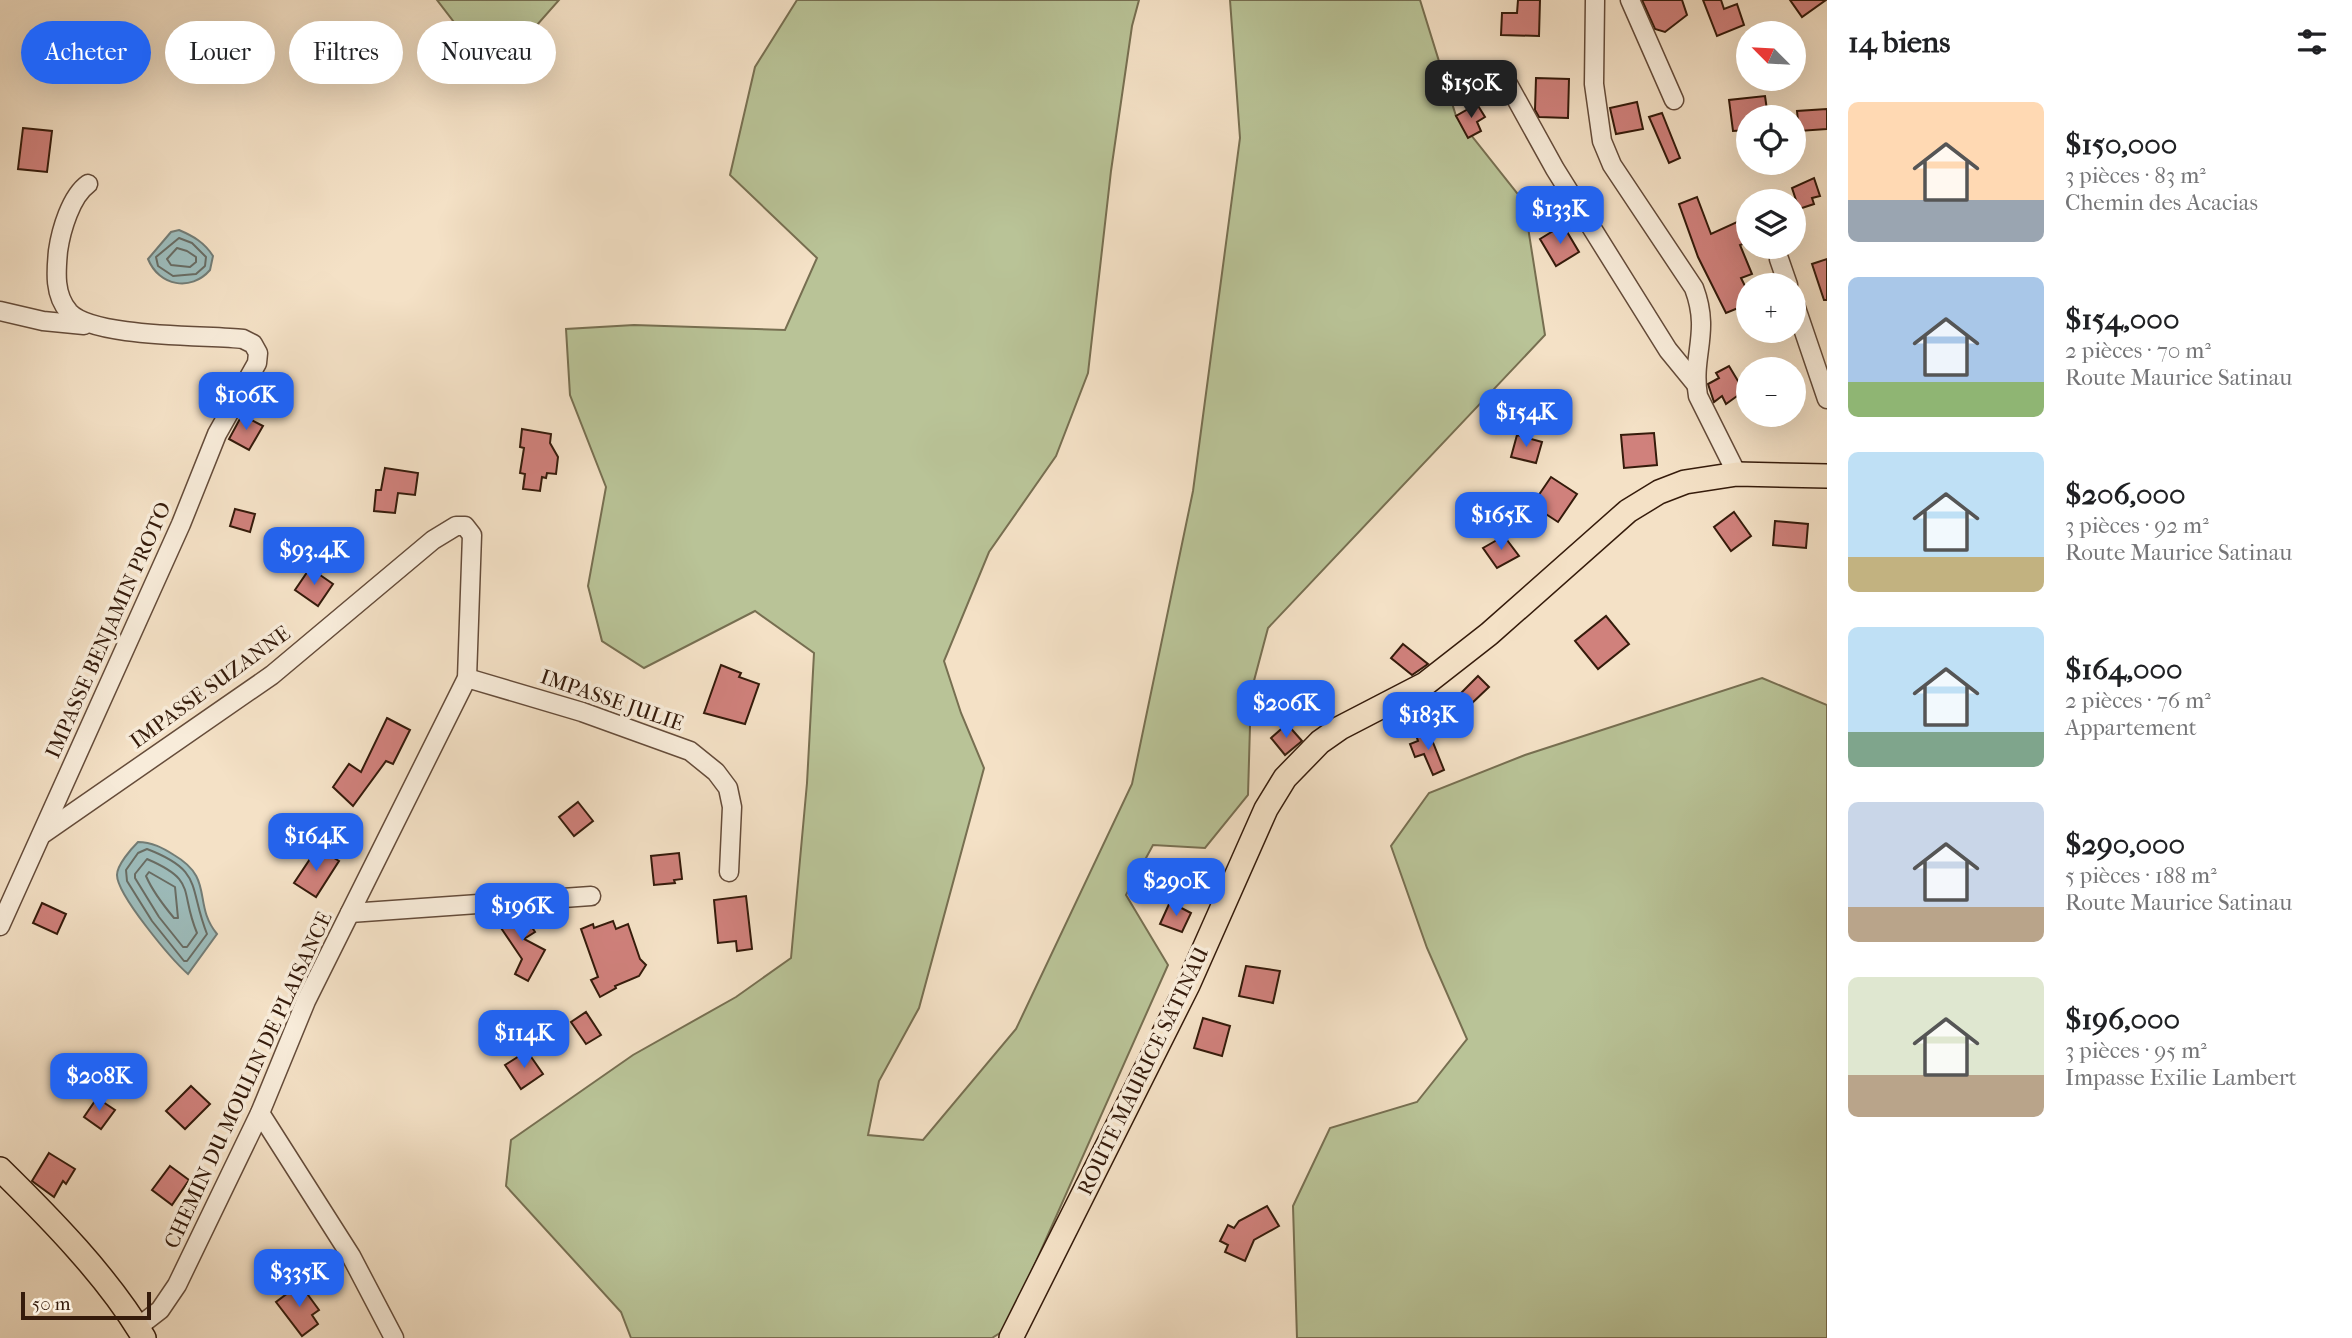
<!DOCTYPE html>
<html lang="fr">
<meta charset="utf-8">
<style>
body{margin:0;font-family:"IM FELL French Canon",serif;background:#f6f6f6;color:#202124;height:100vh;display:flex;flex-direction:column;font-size:26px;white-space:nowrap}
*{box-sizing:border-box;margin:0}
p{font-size:23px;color:#757577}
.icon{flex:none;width:38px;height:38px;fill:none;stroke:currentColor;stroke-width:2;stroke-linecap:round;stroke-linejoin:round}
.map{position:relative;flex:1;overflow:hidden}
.drawer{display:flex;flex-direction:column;background:#fff;width:525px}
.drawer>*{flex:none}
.banner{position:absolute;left:21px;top:21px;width:665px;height:63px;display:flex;gap:14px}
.needle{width:46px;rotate:294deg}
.buttons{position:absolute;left:1736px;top:21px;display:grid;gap:14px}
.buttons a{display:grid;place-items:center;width:70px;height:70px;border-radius:50%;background:#fff;box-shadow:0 7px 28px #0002;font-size:35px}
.scale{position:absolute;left:21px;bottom:18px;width:130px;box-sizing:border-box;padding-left:7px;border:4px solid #351b0b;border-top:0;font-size:19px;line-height:24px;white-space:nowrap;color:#351b0b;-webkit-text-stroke:5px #f8ecda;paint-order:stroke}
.price{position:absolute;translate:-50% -60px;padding:0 16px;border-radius:14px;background:#2563eb;color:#fff;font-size:23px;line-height:46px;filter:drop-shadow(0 2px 4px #0008)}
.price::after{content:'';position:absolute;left:50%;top:42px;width:21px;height:16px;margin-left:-10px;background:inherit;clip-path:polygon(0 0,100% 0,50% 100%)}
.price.active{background:#222;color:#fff}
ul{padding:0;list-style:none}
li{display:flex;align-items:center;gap:21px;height:175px;padding:0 21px}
li span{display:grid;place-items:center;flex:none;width:196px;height:140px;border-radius:10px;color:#555}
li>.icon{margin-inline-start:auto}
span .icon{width:84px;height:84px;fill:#fffc;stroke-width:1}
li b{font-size:30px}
h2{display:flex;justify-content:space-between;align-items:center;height:84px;padding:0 21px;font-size:30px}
.pill{padding:0 24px;border-radius:32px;background:#fff;box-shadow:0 7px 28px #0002;font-size:24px;line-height:63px}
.pill.active{background:#2563eb;color:#fff}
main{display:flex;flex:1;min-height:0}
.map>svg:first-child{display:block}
</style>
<main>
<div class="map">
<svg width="1827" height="1338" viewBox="0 0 1827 1338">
<rect width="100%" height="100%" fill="#f4e1c6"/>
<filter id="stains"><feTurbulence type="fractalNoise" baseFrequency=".00286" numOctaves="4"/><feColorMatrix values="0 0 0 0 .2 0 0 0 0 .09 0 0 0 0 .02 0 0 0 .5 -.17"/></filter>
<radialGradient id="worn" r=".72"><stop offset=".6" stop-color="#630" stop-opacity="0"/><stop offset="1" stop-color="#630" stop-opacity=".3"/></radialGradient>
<!-- green -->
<g fill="#b9c397" stroke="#776f51" stroke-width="2">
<polygon points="437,0 559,0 514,51 480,56"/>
<polygon points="797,0 1139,0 1132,26 1111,171 1088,373 1056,456 989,552 944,661 961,713 984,768 919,1008 879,1081 868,1135 923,1140 1016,1029 1132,784 1193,491 1240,138 1230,0 1420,0 1456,116 1524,202 1545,335 1268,628 1251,692 1248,795 1205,848 1153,845 1126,895 1168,965 1006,1329 992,1338 631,1338 621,1312 506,1186 511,1140 633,1055 736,997 791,958 807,783 814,653 755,611 644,668 602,641 588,586 606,487 570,395 566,329 634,325 785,330 817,258 730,175 755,67"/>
<polygon points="1762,678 1827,705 1827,1338 1297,1338 1293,1206 1330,1128 1417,1102 1467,1039 1427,948 1391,846 1429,793 1525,755"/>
</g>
<!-- water -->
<g fill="#9dbcbb" stroke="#737c75" stroke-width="2">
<path d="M179,230c14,6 25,12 34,26l-3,14c-19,22 -51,16 -62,-11l23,-27z"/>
<path d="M138,842c14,0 25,6 36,13 41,24 18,48 43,79l-29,40c-16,-14 -71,-79 -71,-99 0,-10 14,-26 21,-33z"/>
</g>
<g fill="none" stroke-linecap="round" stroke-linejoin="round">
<!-- shore -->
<g stroke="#696c63" stroke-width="2">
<polygon points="179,238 192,243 206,257 205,266 196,274 173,276 158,266 156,257"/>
<polygon points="177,248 187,251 196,257 196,262 190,267 171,265 167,259"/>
<path d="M147,849c57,22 41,37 60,85l-20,27h-3l-32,-40 -25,-40 -1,-11 12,-17z"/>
<path d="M147,859c51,22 32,31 50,74l-10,14h-4l-24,-30 -24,-39v-4z"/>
<path d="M149,872l26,15 3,31h-4c-10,-12 -22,-28 -28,-42z"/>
</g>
</g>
<!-- building -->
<g fill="#d0817c" stroke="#351b0b" stroke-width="2">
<polygon points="1518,0 1540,0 1539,36 1501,35 1502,13 1517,13"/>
<polygon points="1642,0 1682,0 1687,15 1665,32 1655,29"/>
<polygon points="1703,0 1721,0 1724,9 1737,4 1744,25 1717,36"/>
<polygon points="1790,0 1826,0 1802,17"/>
<polygon points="1536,78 1569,79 1568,118 1539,117 1535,110"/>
<polygon points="1765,96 1768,117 1748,117 1748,130 1733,131 1729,100"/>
<polygon points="1637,102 1643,129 1616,134 1610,108"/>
<polygon points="1477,104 1485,117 1477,122 1481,131 1468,138 1456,116"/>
<polygon points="1827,109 1827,129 1799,131 1797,111"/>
<polygon points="1662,113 1680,158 1669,163 1649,117"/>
<polygon points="23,128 52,131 47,172 18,169"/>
<polygon points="1814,178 1820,196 1812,198 1814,204 1799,209 1792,188"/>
<polygon points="1697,197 1711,234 1748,217 1748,242 1740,245 1752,274 1741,278 1748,292 1748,304 1726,313 1698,257 1679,204"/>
<polygon points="1563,225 1579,252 1556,266 1540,239"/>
<polygon points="1827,259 1827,300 1824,300 1812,264"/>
<polygon points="1729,366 1744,391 1726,404 1722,396 1714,402 1708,384 1719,378 1716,373"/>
<polygon points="242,415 263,426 249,450 229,439"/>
<polygon points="522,429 551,434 550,443 558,457 556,474 547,473 546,478 542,477 540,491 523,489 525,474 520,473 524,448 520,447"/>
<polygon points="1654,433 1657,465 1624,468 1621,435"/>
<polygon points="1517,435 1542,442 1536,463 1511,457"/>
<polygon points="385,468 418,473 415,495 398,493 395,513 374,511 376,490 381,490"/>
<polygon points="1551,477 1577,494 1558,522 1532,505"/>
<polygon points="235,509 255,514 250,532 230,526"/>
<polygon points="1734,512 1751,536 1731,551 1714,527"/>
<polygon points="1775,521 1808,524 1806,548 1773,545"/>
<polygon points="1504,536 1519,556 1497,568 1483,548"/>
<polygon points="310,568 333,584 318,606 295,590"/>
<polygon points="1606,616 1629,644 1598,669 1575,641"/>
<polygon points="1403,644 1428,664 1412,675 1391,658"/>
<polygon points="721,665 741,673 739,677 759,684 745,724 704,713"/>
<polygon points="1478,676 1489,687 1470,705 1460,694"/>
<polygon points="387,718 410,730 393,764 386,761 353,806 333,787 349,764 361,772"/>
<polygon points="1287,724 1302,741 1285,755 1271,738"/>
<polygon points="1428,730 1444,770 1433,775 1424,754 1415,757 1410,744 1418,741 1416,735"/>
<polygon points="578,802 593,821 574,836 559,817"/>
<polygon points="324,852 339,861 316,897 294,883 314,853 321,858"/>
<polygon points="679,853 682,879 674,880 675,883 654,885 651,856"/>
<polygon points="746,896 752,949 737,951 736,941 718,943 714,900"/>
<polygon points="1170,902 1191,913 1182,932 1160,924"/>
<polygon points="42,903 66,914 57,934 33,923"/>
<polygon points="522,912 535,932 524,939 545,950 528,981 515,974 522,959 497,922 511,913"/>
<polygon points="613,921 616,929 628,924 640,959 646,965 639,976 615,986 616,988 600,997 591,980 598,977 581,929 593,924 594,928"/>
<polygon points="1246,966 1280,971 1273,1003 1239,996"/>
<polygon points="586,1012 601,1035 586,1044 571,1022"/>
<polygon points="1203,1018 1230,1026 1222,1056 1194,1048"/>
<polygon points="527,1051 543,1074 521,1089 505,1065"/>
<polygon points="191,1086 210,1104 185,1129 166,1111"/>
<polygon points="97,1098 115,1110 101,1129 84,1117"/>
<polygon points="49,1153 75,1169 66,1184 63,1181 54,1197 32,1181"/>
<polygon points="170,1166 189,1180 172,1205 152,1190"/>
<polygon points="1267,1206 1279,1226 1254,1240 1245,1261 1225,1252 1228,1245 1220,1241 1228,1225 1234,1228 1239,1221"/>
<polygon points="300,1284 319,1310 312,1315 318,1324 302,1336 276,1302"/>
</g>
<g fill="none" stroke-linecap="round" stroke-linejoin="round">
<!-- minor casing -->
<g stroke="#654c3a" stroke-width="21">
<g id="minor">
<path d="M1595,0l-1,84 8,57 10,24 82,123c17,45 -3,67 4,108l39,78"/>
<polyline points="1630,0 1674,100"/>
<polyline points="1503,75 1555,169 1668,350 1695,383"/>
<polyline points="1779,259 1788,285"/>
<polyline points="1794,302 1827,399"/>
<polyline points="0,311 43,321 84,325"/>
<polyline points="467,678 582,712 690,751 716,772 728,788 732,807 729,872"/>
<polyline points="44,833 272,675 433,540 456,526 465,526 472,535 467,678 306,1001 260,1113 177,1285 160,1310 138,1327"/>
<polyline points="350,913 591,896"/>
<path d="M0,926l181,-402 36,-90 40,-71 1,-10 -5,-9 -10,-5c-37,-4 -150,-1 -174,-27 -15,-17 -13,-40 -11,-61 3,-21 13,-55 30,-67"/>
<polyline points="260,1113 351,1256 394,1338"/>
</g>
</g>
<!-- major casing -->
<g stroke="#351b0b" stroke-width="26">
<g id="major">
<path d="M0,1169c49,48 109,109 144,169"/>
<polyline points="1011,1338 1188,985 1266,809 1285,778 1320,742 1340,728 1425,684 1489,634 1628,511 1659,492 1685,482 1737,474 1827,476"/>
</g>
</g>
<!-- minor -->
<use href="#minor" stroke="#f8ecda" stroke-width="18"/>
<!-- major -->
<use href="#major" stroke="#f4e1c6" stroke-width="23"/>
</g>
<g text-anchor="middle" stroke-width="7" stroke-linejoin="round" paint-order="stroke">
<!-- street labels -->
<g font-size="21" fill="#351b0b" stroke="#f8ecda">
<text transform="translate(108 630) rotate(-66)" y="7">IMPASSE BENJAMIN PROTO</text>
<text transform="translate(210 687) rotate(-36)" y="7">IMPASSE SUZANNE</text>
<text transform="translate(612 700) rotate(19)" y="7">IMPASSE JULIE</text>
<text transform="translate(1143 1071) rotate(-64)" y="7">ROUTE MAURICE SATINAU</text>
<text transform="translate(248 1080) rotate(-65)" y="7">CHEMIN DU MOULIN DE PLAISANCE</text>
</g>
</g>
<rect width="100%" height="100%" filter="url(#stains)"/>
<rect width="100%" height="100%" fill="url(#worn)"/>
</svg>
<div class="buttons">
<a><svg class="needle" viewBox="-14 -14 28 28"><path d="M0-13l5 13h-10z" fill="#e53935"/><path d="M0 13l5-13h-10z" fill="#757577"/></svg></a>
<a><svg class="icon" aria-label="locate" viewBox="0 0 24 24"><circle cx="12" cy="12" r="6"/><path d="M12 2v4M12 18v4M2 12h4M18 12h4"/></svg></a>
<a><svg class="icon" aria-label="layers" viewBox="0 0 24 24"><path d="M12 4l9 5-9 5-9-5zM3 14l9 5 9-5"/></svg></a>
<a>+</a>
<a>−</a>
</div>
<div class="scale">50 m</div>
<b class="price active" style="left:1471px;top:120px">$150K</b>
<b class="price" style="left:1560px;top:246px">$133K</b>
<b class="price" style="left:246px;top:432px">$106K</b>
<b class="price" style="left:1526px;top:449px">$154K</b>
<b class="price" style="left:1501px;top:552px">$165K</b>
<b class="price" style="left:314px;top:587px">$93.4K</b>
<b class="price" style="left:1286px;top:740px">$206K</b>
<b class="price" style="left:1428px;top:752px">$183K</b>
<b class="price" style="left:316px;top:873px">$164K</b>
<b class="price" style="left:1176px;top:918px">$290K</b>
<b class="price" style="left:522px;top:943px">$196K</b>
<b class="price" style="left:524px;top:1070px">$114K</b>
<b class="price" style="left:99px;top:1113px">$208K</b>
<b class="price" style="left:299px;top:1309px">$335K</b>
<div class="banner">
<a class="pill active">Acheter</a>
<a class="pill">Louer</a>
<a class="pill">Filtres</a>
<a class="pill">Nouveau</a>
</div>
</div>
<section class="drawer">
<h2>14 biens<svg class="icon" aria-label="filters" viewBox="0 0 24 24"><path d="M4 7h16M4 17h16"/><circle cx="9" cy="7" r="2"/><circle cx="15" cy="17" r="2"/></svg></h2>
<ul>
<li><span style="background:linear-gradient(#ffd9b3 70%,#9aa5b1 0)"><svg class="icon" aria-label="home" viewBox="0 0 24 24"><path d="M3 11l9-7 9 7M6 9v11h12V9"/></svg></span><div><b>$150,000</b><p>3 pièces · 83 m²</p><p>Chemin des Acacias</p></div></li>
<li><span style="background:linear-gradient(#a9c7e8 75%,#8fb573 0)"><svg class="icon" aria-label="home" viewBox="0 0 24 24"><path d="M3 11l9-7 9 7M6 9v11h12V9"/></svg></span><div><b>$154,000</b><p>2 pièces · 70 m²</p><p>Route Maurice Satinau</p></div></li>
<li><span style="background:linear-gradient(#bfe0f5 75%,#c2b280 0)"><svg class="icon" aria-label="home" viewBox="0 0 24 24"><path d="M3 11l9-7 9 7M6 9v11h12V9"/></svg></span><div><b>$206,000</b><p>3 pièces · 92 m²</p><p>Route Maurice Satinau</p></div></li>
<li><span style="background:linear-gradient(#bfe0f5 75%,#7fa58c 0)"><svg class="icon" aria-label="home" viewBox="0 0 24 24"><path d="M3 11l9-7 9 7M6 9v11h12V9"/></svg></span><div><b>$164,000</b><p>2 pièces · 76 m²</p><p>Appartement</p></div></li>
<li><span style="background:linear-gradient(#c9d6e8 75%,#b9a48a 0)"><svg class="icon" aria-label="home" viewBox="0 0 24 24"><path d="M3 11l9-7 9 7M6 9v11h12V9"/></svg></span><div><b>$290,000</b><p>5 pièces · 188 m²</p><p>Route Maurice Satinau</p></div></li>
<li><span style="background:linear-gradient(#dfe7d0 70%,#b9a48a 0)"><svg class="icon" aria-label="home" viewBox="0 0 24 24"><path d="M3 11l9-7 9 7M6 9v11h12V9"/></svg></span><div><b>$196,000</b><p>3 pièces · 95 m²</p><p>Impasse Exilie Lambert</p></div></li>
</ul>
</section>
</main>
